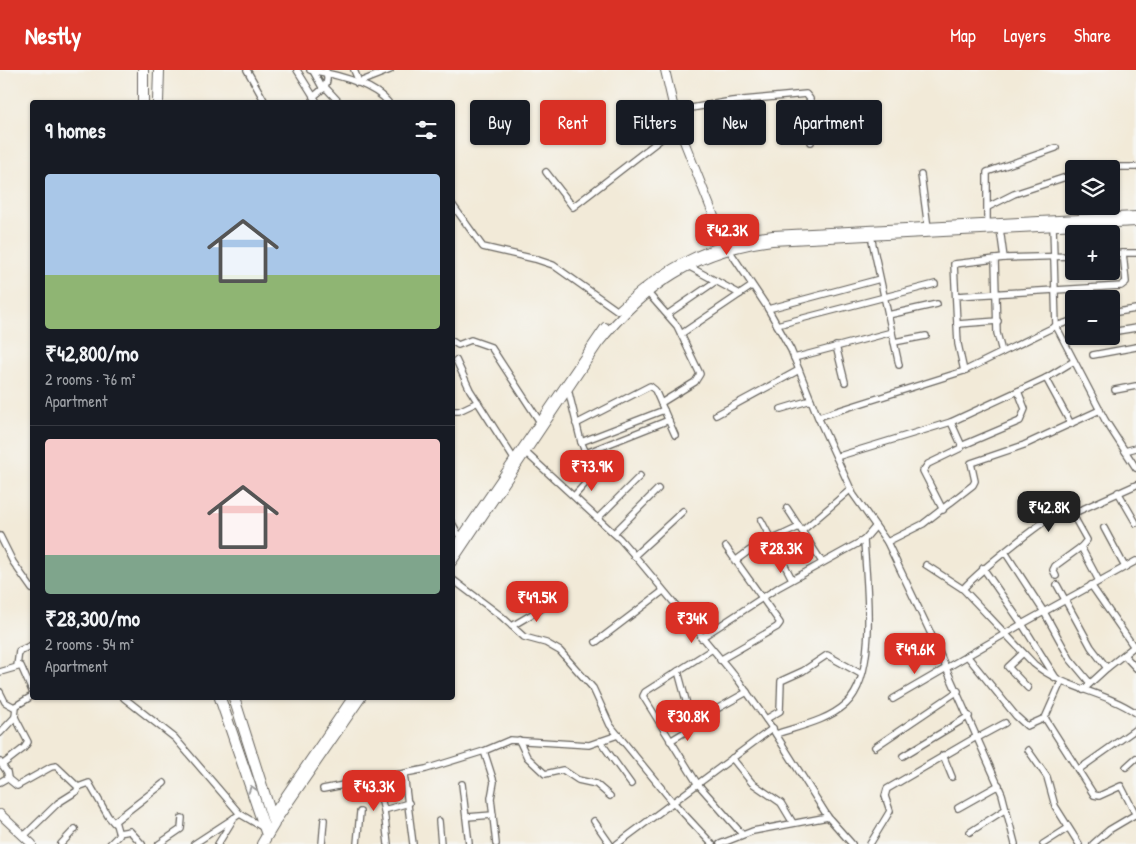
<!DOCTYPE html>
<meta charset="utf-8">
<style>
body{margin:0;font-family:"Patrick Hand",sans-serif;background:#242831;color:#f1f3f6;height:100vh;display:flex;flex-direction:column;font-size:19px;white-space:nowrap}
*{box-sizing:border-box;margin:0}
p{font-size:16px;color:#9ea1a6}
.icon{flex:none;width:28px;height:28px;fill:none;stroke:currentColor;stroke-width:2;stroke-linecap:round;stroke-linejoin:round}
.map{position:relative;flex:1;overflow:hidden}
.panel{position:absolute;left:30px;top:30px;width:425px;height:600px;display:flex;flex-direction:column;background:#171b24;border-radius:5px;box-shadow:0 1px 4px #0004}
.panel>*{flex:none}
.top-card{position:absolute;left:470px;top:30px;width:475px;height:45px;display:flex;gap:10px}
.tools{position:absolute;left:1065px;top:90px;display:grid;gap:10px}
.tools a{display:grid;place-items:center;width:55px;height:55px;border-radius:5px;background:#171b24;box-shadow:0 1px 4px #0004;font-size:25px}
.price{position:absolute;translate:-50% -42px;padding:0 11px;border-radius:10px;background:#d93025;color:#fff;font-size:16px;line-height:32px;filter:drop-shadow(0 1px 2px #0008)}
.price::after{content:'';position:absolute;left:50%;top:30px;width:15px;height:11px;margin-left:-8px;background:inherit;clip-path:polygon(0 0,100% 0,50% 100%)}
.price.selected{background:#222;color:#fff}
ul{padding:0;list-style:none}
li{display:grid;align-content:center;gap:10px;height:265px;padding:0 15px}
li+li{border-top:1px solid #363941}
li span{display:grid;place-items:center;height:155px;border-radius:5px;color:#555}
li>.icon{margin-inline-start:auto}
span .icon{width:90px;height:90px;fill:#fffc;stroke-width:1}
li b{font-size:21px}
h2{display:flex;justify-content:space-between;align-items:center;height:60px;padding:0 15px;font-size:21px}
.tag{padding:0 18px;border-radius:5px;background:#171b24;box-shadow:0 1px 4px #0004;font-size:18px;line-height:45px}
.tag.selected{background:#d93025;color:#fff}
header{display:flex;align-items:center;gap:30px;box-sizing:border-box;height:70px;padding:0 25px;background:#d93025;color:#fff}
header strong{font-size:24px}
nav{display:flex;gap:28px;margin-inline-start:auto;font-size:18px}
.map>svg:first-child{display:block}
</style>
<header>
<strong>Nestly</strong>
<nav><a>Map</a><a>Layers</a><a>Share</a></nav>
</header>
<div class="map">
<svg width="1136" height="774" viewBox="0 0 1136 774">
<rect width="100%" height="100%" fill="#f6f6f2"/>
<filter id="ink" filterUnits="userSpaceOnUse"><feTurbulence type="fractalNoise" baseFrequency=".02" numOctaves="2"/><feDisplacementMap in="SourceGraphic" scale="10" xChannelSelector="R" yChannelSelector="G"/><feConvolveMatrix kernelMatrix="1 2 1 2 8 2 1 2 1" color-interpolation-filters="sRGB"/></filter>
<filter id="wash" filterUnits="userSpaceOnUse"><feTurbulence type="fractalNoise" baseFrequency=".0096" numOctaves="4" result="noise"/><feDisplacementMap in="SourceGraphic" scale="20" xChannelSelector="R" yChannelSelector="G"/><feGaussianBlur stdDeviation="1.12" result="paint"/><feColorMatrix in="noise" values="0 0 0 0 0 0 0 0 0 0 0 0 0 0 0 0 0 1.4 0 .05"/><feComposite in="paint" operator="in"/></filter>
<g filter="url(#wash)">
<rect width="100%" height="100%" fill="#f2ead8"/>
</g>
<g filter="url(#ink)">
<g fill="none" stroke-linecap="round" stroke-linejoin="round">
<!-- street casing -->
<g stroke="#67645e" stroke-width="8">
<g id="street">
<polyline points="247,0 265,32"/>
<polyline points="297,0 317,32"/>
<path d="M310,0c24,4 61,12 78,32"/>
<polyline points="354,0 359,12"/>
<polyline points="313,1 323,19"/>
<polyline points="357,13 390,0"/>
<polyline points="325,17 339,32"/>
<path d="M313,27c10,-8 17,-12 13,-26"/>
<polyline points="674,41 732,31 806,24 810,29 811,72"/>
<polyline points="1105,97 1136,97"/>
<polyline points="546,102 573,137 678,56"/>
<polyline points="921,105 928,158"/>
<polyline points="452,134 483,177 535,189 553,195 618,241"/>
<polyline points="988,137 1014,124 1066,107"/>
<polyline points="987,155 987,102 1056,78"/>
<polyline points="1053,156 1056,256 1105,350 1136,398"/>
<polyline points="1000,159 1004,188"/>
<polyline points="871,166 899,295"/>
<polyline points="727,177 767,237 791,280 817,345 853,424 887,472 931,564 1002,724 1015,774"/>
<polyline points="1111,184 1123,183"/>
<polyline points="995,189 997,263 1002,282"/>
<polyline points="688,196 740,224"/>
<polyline points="647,222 677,256 700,304 695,312 661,333"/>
<polyline points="956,226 1121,216 1126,212 1123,183 1136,183"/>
<polyline points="768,239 880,209"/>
<polyline points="1111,243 1136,239"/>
<polyline points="668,244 716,211"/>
<polyline points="888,245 937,234"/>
<polyline points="957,254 998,251"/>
<polyline points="777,255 935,214"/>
<polyline points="1111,262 1136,258"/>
<polyline points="681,264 752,216"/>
<polyline points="452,271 458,275 471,270 491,277 540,352"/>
<polyline points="894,272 926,266"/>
<polyline points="836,276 845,312"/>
<polyline points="1093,285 1136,277"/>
<polyline points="794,288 892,262"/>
<polyline points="456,290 470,320 514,389"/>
<polyline points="964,301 958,274 954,194 1004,188 1074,186"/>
<polyline points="1046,308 1071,354"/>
<polyline points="568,319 581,372 586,383 669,350"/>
<polyline points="1115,320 1136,316"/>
<polyline points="781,339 811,330"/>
<polyline points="452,341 459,341 478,332"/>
<polyline points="716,345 799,300"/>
<polyline points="818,347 964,301 1056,256 1074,250"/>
<polyline points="576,354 650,316 655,320 675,365"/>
<polyline points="581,372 664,340"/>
<polyline points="961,376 1020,351 1025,339 1018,321"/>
<polyline points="523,380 620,469 640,492 739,611 770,655 828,747 852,774"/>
<polyline points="1125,381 1136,378"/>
<polyline points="836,387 951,352 1046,308 1074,291"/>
<polyline points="1118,422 1136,453"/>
<polyline points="574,426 594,404"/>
<polyline points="787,438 822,492"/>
<polyline points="943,440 923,401 928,394 961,378 961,374 951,352"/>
<polyline points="1074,443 1136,415"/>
<polyline points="598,448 640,406"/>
<polyline points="761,450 792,509"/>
<polyline points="452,453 461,469"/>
<polyline points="1104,458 1125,497"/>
<polyline points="802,461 851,419"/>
<polyline points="614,463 658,419"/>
<polyline points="0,466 13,492 32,519"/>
<polyline points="887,472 923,454 973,415 975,411 971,393 1024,375 1100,340"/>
<polyline points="1081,477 1099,511"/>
<polyline points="1005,482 1044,542 1070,589 1090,613"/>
<polyline points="634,486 683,441"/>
<polyline points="735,491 750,480 799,457"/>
<path d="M926,495l37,24 71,75c30,25 70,27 102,49"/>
<polyline points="983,498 1022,554 1056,608"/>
<polyline points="452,509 501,546 524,567 546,573 560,581 593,618 610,655 618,665 672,731 712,774"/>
<polyline points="1057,515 1091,577 1107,598"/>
<polyline points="1091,515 1134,577"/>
<path d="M963,519c13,-15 89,-78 106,-81l18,32 -6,7 -26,19 -2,4 3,6"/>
<polyline points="512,556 551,533"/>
<polyline points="701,568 779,517 864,470 875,457"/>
<polyline points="596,572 663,521"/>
<polyline points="711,580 645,622 643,626 697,713 742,764"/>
<polyline points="1023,583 1008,597 1028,618"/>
<polyline points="1124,585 1136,598"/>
<polyline points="968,587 1016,646 1027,656 1045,648 1061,612"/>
<polyline points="720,590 777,557 780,553 726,477"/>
<polyline points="17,596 19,581 32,575"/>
<polyline points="678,601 688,638"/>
<polyline points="0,602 21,596 32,621"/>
<polyline points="1083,620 1107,598 1136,575"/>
<polyline points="0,622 5,632 14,637 32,626"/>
<polyline points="124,628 175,668 240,744 264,758"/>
<polyline points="893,629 1022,554 1136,491"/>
<polyline points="715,640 747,622"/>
<polyline points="1045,648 1094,725 1099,726 1121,716 1136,745"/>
<polyline points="766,649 780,641 781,611 803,601 827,585 861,604"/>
<polyline points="0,663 15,647"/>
<path d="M776,664c24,-8 51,-13 70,-30 33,-30 20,-124 18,-164"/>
<polyline points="979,667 1005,653"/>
<polyline points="519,670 527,687 545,704 563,700 578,710 596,714 610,726"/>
<polyline points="600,671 631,714"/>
<polyline points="670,671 695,656"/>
<polyline points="875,677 958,621"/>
<polyline points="1028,680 1047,707 1055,736 1079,774"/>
<polyline points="484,681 494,712 491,728 496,774"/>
<polyline points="943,685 952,707"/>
<polyline points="903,686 969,646"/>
<polyline points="732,688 752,713 781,733 793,753"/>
<polyline points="0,692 7,702 8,708"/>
<polyline points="2,695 24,678 28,672 15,647 16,636"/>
<polyline points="1126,697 1136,688"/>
<polyline points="1078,700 1136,659"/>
<polyline points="404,704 413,774"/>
<polyline points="376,708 384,740 388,774"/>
<polyline points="0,712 7,708 17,716 51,697 56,696 78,717 77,721 58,733 24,766"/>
<polyline points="462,714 469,774"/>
<polyline points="78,717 89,713 108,746 114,753"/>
<polyline points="323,719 426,699 484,681 510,670 589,675 618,665"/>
<polyline points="958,738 999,715"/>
<polyline points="384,740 409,733"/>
<polyline points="467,747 493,745"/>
<polyline points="439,751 441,774"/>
<polyline points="594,751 610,774"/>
<polyline points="970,762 1006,739"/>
<polyline points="119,763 130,761 142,774"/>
<polyline points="61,774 75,759"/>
<polyline points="110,774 119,765 115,751 164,713"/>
<polyline points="159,774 181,759 182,748"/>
<polyline points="194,774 240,744"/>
<polyline points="218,774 234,748"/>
<polyline points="322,774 324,750"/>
<polyline points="357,774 360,742"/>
<polyline points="617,774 773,658"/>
<polyline points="720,774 753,761 828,747"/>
<polyline points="870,774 890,741 885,726 887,719 978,666"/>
<polyline points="1043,774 1068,758"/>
<polyline points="1093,774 1109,760 1136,744"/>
</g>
</g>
<!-- secondary casing -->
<g stroke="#67645e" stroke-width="10">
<g id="secondary">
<polyline points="665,0 678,56 725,174"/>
<path d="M620,239c46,-43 91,-66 153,-74l363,-19"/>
<polyline points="452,481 605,257"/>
<path d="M452,492l146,-218c47,-59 98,-93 174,-103l364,-19"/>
<polyline points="0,744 32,774"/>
<polyline points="271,747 352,628"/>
<polyline points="274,754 361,628"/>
</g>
</g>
<!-- highway casing -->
<g stroke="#67645e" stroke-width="12">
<g id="highway">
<polyline points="143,0 143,32"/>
<polyline points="158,32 159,0"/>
<polyline points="220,628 267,765"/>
<polyline points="234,628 274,754 262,774"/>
</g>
</g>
<!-- street -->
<use href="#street" stroke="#fff" stroke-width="5.5"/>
<!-- secondary -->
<use href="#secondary" stroke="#fff" stroke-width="8"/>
<!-- highway -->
<use href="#highway" stroke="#fff" stroke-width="10"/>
</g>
<!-- one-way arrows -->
<defs><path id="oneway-chevron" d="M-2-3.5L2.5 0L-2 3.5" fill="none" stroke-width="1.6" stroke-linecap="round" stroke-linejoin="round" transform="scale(1.25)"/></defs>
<use stroke="#999" href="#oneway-chevron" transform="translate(252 719) rotate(-108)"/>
</g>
</svg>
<div class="tools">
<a><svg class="icon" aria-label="layers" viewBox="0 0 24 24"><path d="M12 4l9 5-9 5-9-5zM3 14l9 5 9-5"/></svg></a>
<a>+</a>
<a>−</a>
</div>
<b class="price" style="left:727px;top:186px">₹42.3K</b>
<b class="price" style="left:592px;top:422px">₹73.9K</b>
<b class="price selected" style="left:1049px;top:463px">₹42.8K</b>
<b class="price" style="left:781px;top:504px">₹28.3K</b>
<b class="price" style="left:537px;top:553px">₹49.5K</b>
<b class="price" style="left:692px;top:574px">₹34K</b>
<b class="price" style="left:915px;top:605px">₹49.6K</b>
<b class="price" style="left:688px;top:672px">₹30.8K</b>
<b class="price" style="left:374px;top:742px">₹43.3K</b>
<div class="top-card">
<a class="tag">Buy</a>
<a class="tag selected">Rent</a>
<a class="tag">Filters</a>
<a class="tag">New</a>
<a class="tag">Apartment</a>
</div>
<section class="panel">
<h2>9 homes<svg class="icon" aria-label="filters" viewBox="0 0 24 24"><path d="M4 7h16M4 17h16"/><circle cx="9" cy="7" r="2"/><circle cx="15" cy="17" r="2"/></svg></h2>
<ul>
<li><span style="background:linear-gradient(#a9c7e8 65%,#8fb573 0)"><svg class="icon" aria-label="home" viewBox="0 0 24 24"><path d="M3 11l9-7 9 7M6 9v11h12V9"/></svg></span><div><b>₹42,800/mo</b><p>2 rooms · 76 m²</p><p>Apartment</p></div></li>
<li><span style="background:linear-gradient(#f6c9c9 75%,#7fa58c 0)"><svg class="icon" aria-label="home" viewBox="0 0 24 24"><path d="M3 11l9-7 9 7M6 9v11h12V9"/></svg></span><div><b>₹28,300/mo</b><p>2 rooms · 54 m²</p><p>Apartment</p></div></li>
</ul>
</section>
</div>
